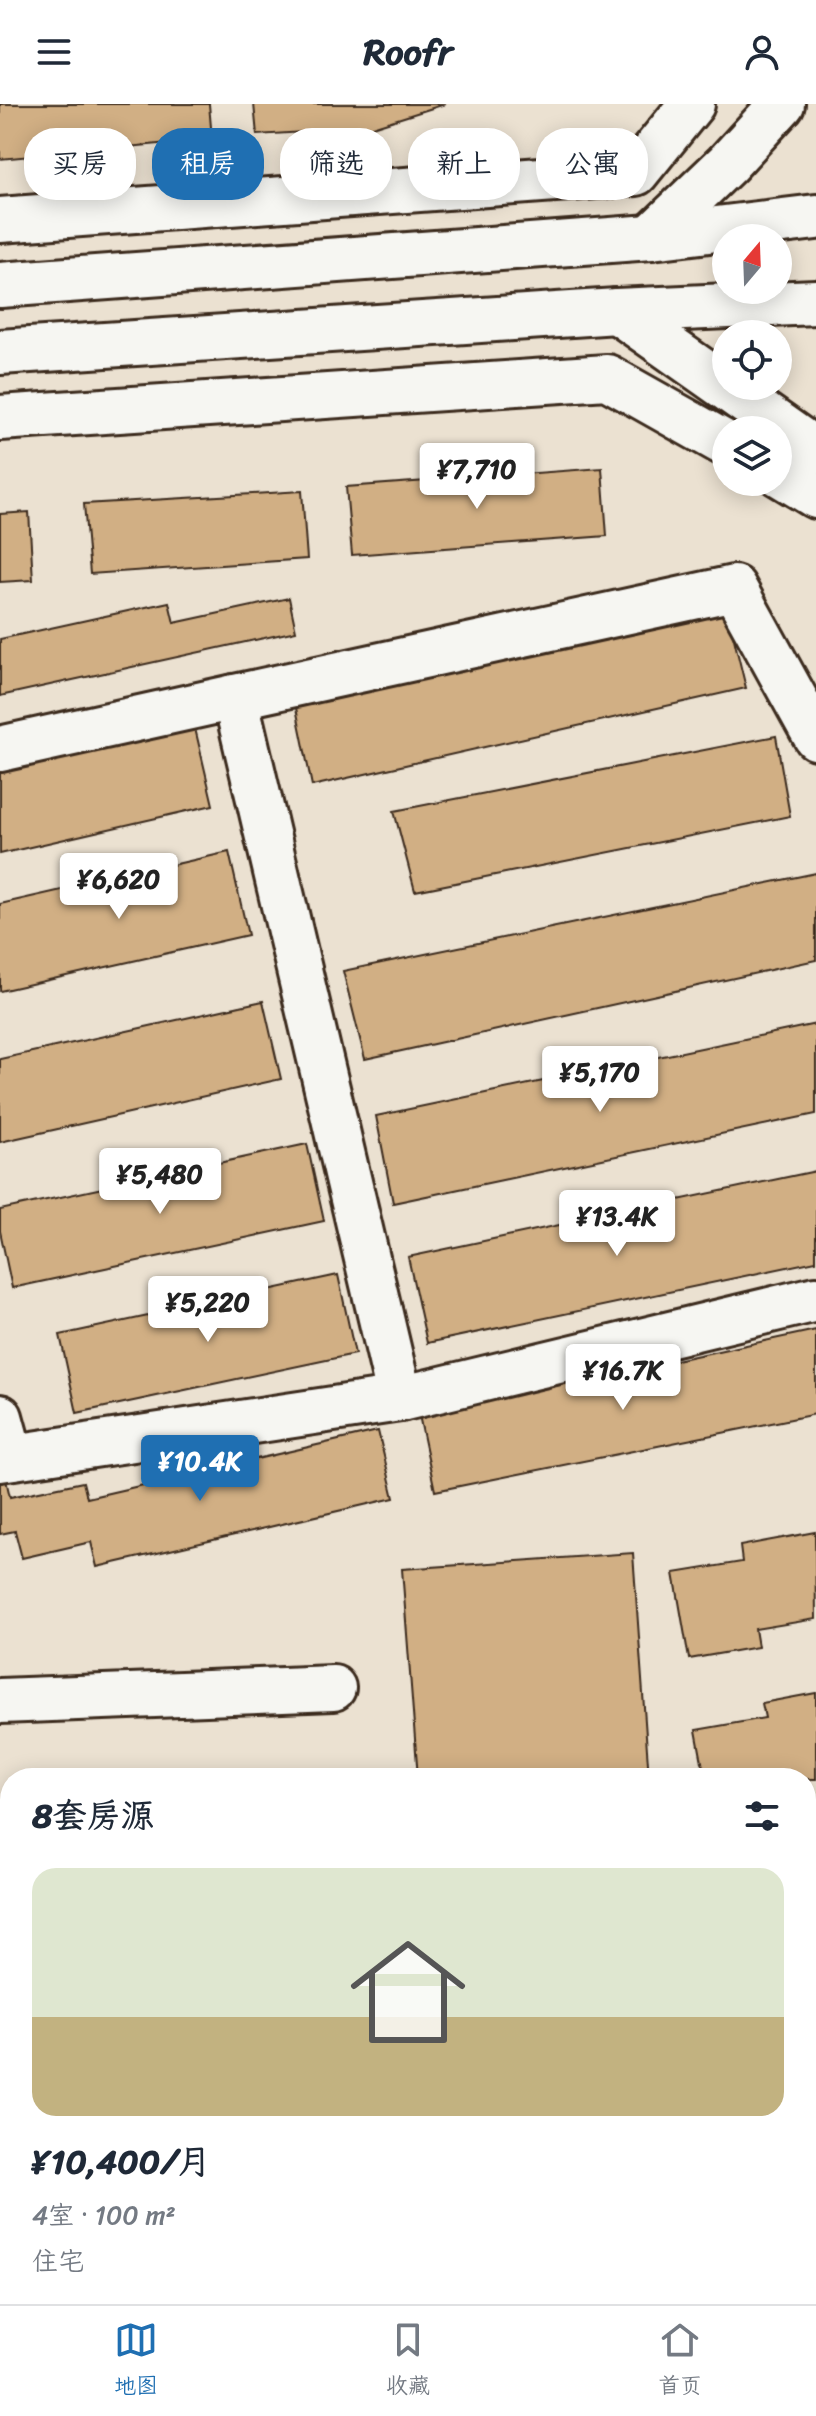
<!DOCTYPE html>
<html lang="zh">
<meta charset="utf-8">
<style>
body{margin:0;font-family:Sriracha,"LXGW WenKai TC",sans-serif;background:#f6f6f7;color:#1f2937;height:100vh;display:flex;flex-direction:column;font-size:30px;white-space:nowrap}
*{box-sizing:border-box;margin:0}
p{font-size:26px;color:#747a83}
.icon{flex:none;width:44px;height:44px;fill:none;stroke:currentColor;stroke-width:2;stroke-linecap:round;stroke-linejoin:round}
.map{position:relative;flex:1;overflow:hidden}
.drawer{position:absolute;left:0px;top:1664px;width:816px;height:536px;display:flex;flex-direction:column;background:#fff;border-radius:32px 32px 0 0;box-shadow:0 4px 20px #0003}
.drawer>*{flex:none}
.guide{position:absolute;left:24px;top:24px;width:768px;height:72px;display:flex;gap:16px}
.needle{width:52px;rotate:19deg}
.fabs{position:absolute;left:712px;top:120px;display:grid;gap:16px}
.fabs a{display:grid;place-items:center;width:80px;height:80px;border-radius:50%;background:#fff;box-shadow:0 4px 20px #0003;font-size:40px}
.price{position:absolute;translate:-50% -68px;padding:0 18px;border-radius:8px;background:#fff;color:#222;font-size:26px;line-height:52px;filter:drop-shadow(0 2px 4px #0008)}
.price::after{content:'';position:absolute;left:50%;top:48px;width:24px;height:18px;margin-left:-12px;background:inherit;clip-path:polygon(0 0,100% 0,50% 100%)}
.price.current{background:#1f6fb2;color:#fff}
ul{padding:0;list-style:none}
li{display:grid;align-content:center;gap:16px;height:424px;padding:0 32px}
li span{display:grid;place-items:center;height:248px;border-radius:24px;color:#555}
li>.icon{margin-inline-start:auto}
span .icon{width:144px;height:144px;fill:#fffc;stroke-width:1}
li b{font-size:34px}
h2{display:flex;justify-content:space-between;align-items:center;height:96px;padding:0 32px;font-size:34px}
.tag{padding:0 28px;border-radius:32px;background:#fff;box-shadow:0 4px 20px #0003;font-size:28px;line-height:72px}
.tag.current{background:#1f6fb2;color:#fff}
header{display:flex;justify-content:space-between;align-items:center;height:104px;padding:0 32px;background:#fff;font-size:36px;font-weight:800}
.tab-bar{display:flex;justify-content:space-around;align-items:center;height:112px;border-top:2px solid #e0e1e3;background:#fff;font-size:22px;color:#747a83}
.tab-bar a{display:grid;justify-items:center;gap:4px}
.tab-bar .current{color:#1f6fb2}
.map>svg:first-child{display:block}
</style>
<header><svg class="icon" aria-label="menu" viewBox="0 0 24 24"><path d="M4 6h16M4 12h16M4 18h16"/></svg>Roofr<svg class="icon" aria-label="person" viewBox="0 0 24 24"><circle cx="12" cy="8" r="4"/><path d="M4 21q1-7 8-7t8 7"/></svg></header>
<div class="map">
<svg width="816" height="2200" viewBox="0 0 816 2200">
<rect width="100%" height="100%" fill="#ebe1d1"/>
<filter id="ink" filterUnits="userSpaceOnUse"><feTurbulence type="fractalNoise" baseFrequency=".0125" numOctaves="2"/><feDisplacementMap in="SourceGraphic" scale="16" xChannelSelector="R" yChannelSelector="G"/><feConvolveMatrix kernelMatrix="1 2 1 2 8 2 1 2 1" color-interpolation-filters="sRGB"/></filter>
<g filter="url(#ink)">
<!-- green -->
<polygon fill="#b3ecaf" stroke="#778b66" stroke-width="2" points="8,1796 10,2190 327,2190 325,2200 0,2200 0,1866"/>
<!-- building -->
<g fill="#d1af84" stroke="#3b2a1e" stroke-width="2">
<polygon points="0,0 209,0 212,35 0,55"/>
<polygon points="254,0 445,0 369,24 257,31"/>
<polygon points="602,364 607,432 352,451 346,383"/>
<polygon points="302,387 307,455 90,470 84,400"/>
<polygon points="29,408 33,476 0,478 0,410"/>
<polygon points="289,494 296,527 0,592 0,535 169,498 174,519"/>
<polygon points="726,502 746,584 312,682 295,599"/>
<polygon points="194,620 213,701 0,750 0,664"/>
<polygon points="776,632 790,712 415,787 394,707"/>
<polygon points="229,748 248,831 0,887 0,800"/>
<polygon points="816,769 816,856 365,955 343,867"/>
<polygon points="263,897 281,975 0,1038 0,955"/>
<polygon points="816,920 816,1010 393,1099 376,1012"/>
<polygon points="307,1040 324,1117 12,1184 0,1127 0,1106"/>
<polygon points="816,1067 816,1157 427,1239 408,1153"/>
<polygon points="338,1171 355,1250 77,1309 60,1231"/>
<polygon points="816,1226 816,1310 435,1387 419,1311"/>
<polygon points="378,1327 394,1394 97,1463 91,1438 22,1454 15,1427 0,1430 0,1368 4,1367 10,1393 83,1378 87,1394"/>
<polygon points="815,1428 816,1515 755,1525 758,1543 689,1555 674,1469 742,1458 740,1442"/>
<polygon points="633,1449 649,1674 418,1674 402,1465"/>
<polygon points="816,1589 816,1675 705,1674 696,1626 765,1614 762,1599"/>
<polygon points="816,1747 816,1835 806,1837 806,1748"/>
<polygon points="816,1914 816,2019 806,2020 806,1916"/>
<polygon points="816,2090 816,2177 806,2178 806,2092"/>
</g>
<g fill="none" stroke-linecap="round" stroke-linejoin="round">
<!-- minor casing -->
<g stroke="#3b2a1e" stroke-width="50">
<g id="minor">
<polyline points="0,116 636,69 692,0"/>
<polyline points="0,314 607,273 726,340"/>
<polyline points="778,369 816,392"/>
<polyline points="235,593 734,484 816,633"/>
<polyline points="0,645 235,593 400,1295"/>
<polyline points="0,1313 11,1353"/>
<polyline points="0,1355 400,1295 816,1195"/>
<polyline points="0,1597 333,1584"/>
<polyline points="806,2054 816,2052"/>
<polyline points="677,2190 678,2200"/>
<polyline points="508,2200 515,2190"/>
</g>
</g>
<!-- major casing -->
<g stroke="#3b2a1e" stroke-width="50">
<g id="major">
<polyline points="651,133 727,60 782,0"/>
<polyline points="0,181 651,133 816,113"/>
<polyline points="617,207 816,347"/>
<polyline points="0,248 617,207 816,198"/>
</g>
</g>
<!-- minor -->
<use href="#minor" stroke="#f6f6f2" stroke-width="44"/>
<!-- major -->
<use href="#major" stroke="#f6f6f2" stroke-width="44"/>
</g>
</g>
</svg>
<div class="fabs">
<a><svg class="needle" viewBox="-14 -14 28 28"><path d="M0-13l5 13h-10z" fill="#e53935"/><path d="M0 13l5-13h-10z" fill="#747a83"/></svg></a>
<a><svg class="icon" aria-label="locate" viewBox="0 0 24 24"><circle cx="12" cy="12" r="6"/><path d="M12 2v4M12 18v4M2 12h4M18 12h4"/></svg></a>
<a><svg class="icon" aria-label="layers" viewBox="0 0 24 24"><path d="M12 4l9 5-9 5-9-5zM3 14l9 5 9-5"/></svg></a>
</div>
<b class="price" style="left:477px;top:407px">¥7,710</b>
<b class="price" style="left:119px;top:817px">¥6,620</b>
<b class="price" style="left:600px;top:1010px">¥5,170</b>
<b class="price" style="left:160px;top:1112px">¥5,480</b>
<b class="price" style="left:617px;top:1154px">¥13.4K</b>
<b class="price" style="left:208px;top:1240px">¥5,220</b>
<b class="price" style="left:623px;top:1308px">¥16.7K</b>
<b class="price current" style="left:200px;top:1399px">¥10.4K</b>
<div class="guide">
<a class="tag">买房</a>
<a class="tag current">租房</a>
<a class="tag">筛选</a>
<a class="tag">新上</a>
<a class="tag">公寓</a>
</div>
<section class="drawer">
<h2>8套房源<svg class="icon" aria-label="filters" viewBox="0 0 24 24"><path d="M4 7h16M4 17h16"/><circle cx="9" cy="7" r="2"/><circle cx="15" cy="17" r="2"/></svg></h2>
<ul>
<li><span style="background:linear-gradient(#dfe7d0 60%,#c2b280 0)"><svg class="icon" aria-label="home" viewBox="0 0 24 24"><path d="M3 11l9-7 9 7M6 9v11h12V9"/></svg></span><div><b>¥10,400/月</b><p>4室 · 100 m²</p><p>住宅</p></div></li>
</ul>
</section>
</div>
<nav class="tab-bar">
<a class="current"><svg class="icon" aria-label="map" viewBox="0 0 24 24"><path d="M3 6l6-2 6 2 6-2v14l-6 2-6-2-6 2zM9 4v14M15 6v14"/></svg>地图</a>
<a><svg class="icon" aria-label="saved" viewBox="0 0 24 24"><path d="M7 4h10v16l-5-4-5 4z"/></svg>收藏</a>
<a><svg class="icon" aria-label="home" viewBox="0 0 24 24"><path d="M3 11l9-7 9 7M6 9v11h12V9"/></svg>首页</a>
</nav>
